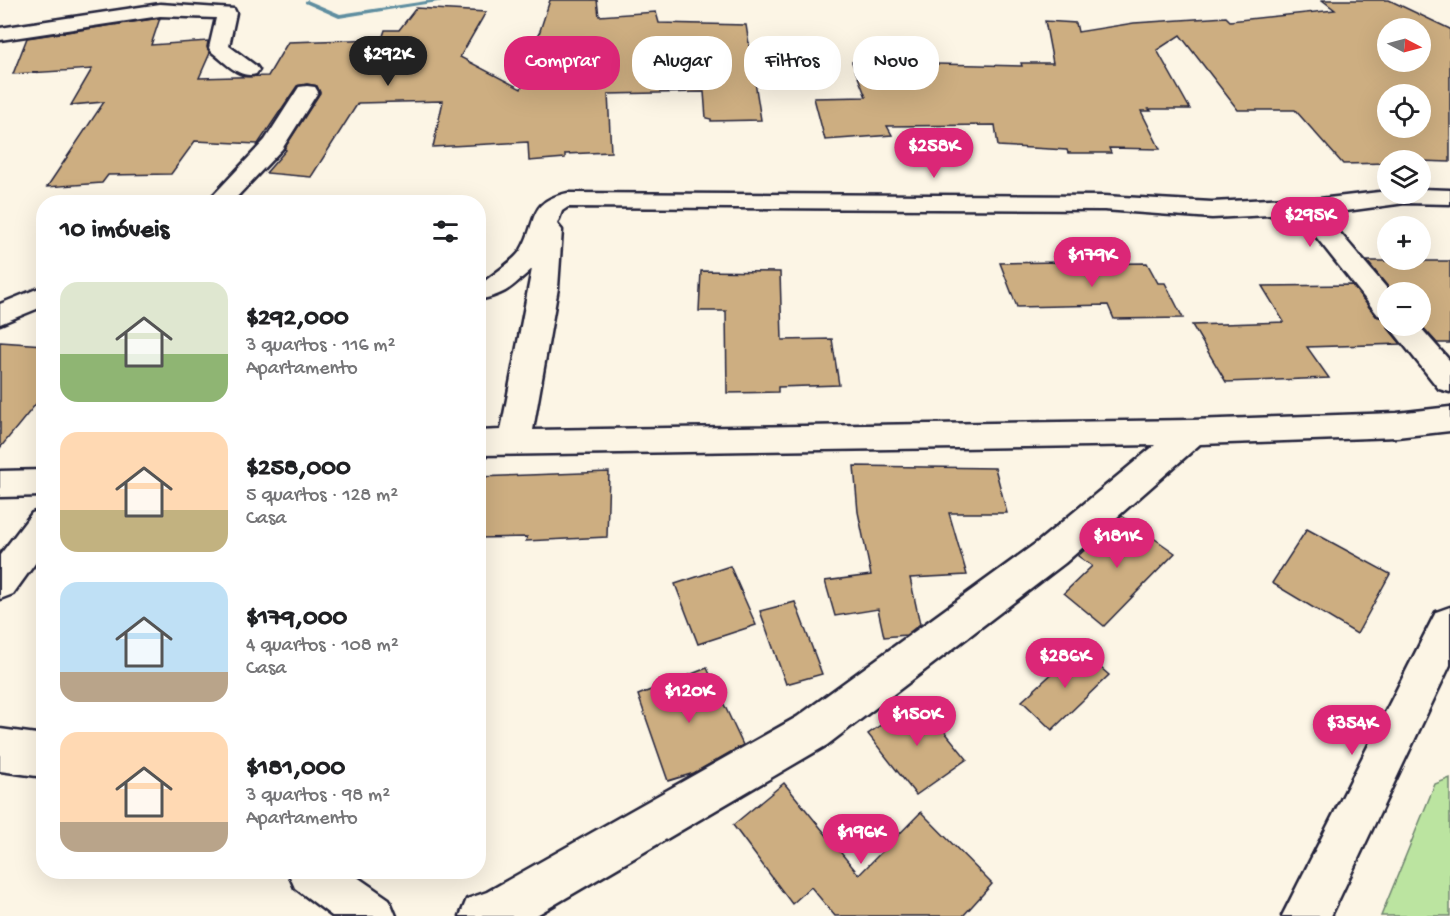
<!DOCTYPE html>
<html lang="pt">
<meta charset="utf-8">
<style>
body{margin:0;font-family:"Gochi Hand",sans-serif;background:#f6f6f6;color:#202124;height:100vh;display:flex;flex-direction:column;font-size:22px;white-space:nowrap}
*{box-sizing:border-box;margin:0}
p{font-size:20px;color:#757577}
.icon{flex:none;width:33px;height:33px;fill:none;stroke:currentColor;stroke-width:2;stroke-linecap:round;stroke-linejoin:round}
.map{position:relative;flex:1;overflow:hidden}
.panel{position:absolute;left:36px;top:195px;width:450px;height:684px;display:flex;flex-direction:column;background:#fff;border-radius:24px;box-shadow:0 6px 24px #0002}
.panel>*{flex:none}
.hud{position:absolute;left:504px;top:36px;width:570px;height:54px;display:flex;gap:12px}
.needle{width:39px;rotate:96deg}
.fabs{position:absolute;left:1377px;top:18px;display:grid;gap:12px}
.fabs a{display:grid;place-items:center;width:54px;height:54px;border-radius:50%;background:#fff;box-shadow:0 6px 24px #0002;font-size:30px}
.price{position:absolute;translate:-50% -51px;padding:0 14px;border-radius:21px;background:#db2777;color:#fff;font-size:20px;line-height:39px;filter:drop-shadow(0 2px 3px #0008)}
.price::after{content:'';position:absolute;left:50%;top:36px;width:18px;height:14px;margin-left:-9px;background:inherit;clip-path:polygon(0 0,100% 0,50% 100%)}
.price.selected{background:#222;color:#fff}
ul{padding:0;list-style:none}
li{display:flex;align-items:center;gap:18px;height:150px;padding:0 24px}
li span{display:grid;place-items:center;flex:none;width:168px;height:120px;border-radius:18px;color:#555}
li>.icon{margin-inline-start:auto}
span .icon{width:72px;height:72px;fill:#fffc;stroke-width:1}
li b{font-size:26px}
h2{display:flex;justify-content:space-between;align-items:center;height:72px;padding:0 24px;font-size:26px}
.pill{padding:0 21px;border-radius:24px;background:#fff;box-shadow:0 6px 24px #0002;font-size:21px;line-height:54px}
.pill.selected{background:#db2777;color:#fff}
.map>svg:first-child{display:block}
</style>
<div class="map">
<svg width="1450" height="916" viewBox="0 0 1450 916">
<rect width="100%" height="100%" fill="#fcf5e5"/>
<filter id="ink" filterUnits="userSpaceOnUse"><feTurbulence type="fractalNoise" baseFrequency=".0167" numOctaves="2"/><feDisplacementMap in="SourceGraphic" scale="12" xChannelSelector="R" yChannelSelector="G"/><feConvolveMatrix kernelMatrix="1 2 1 2 8 2 1 2 1" color-interpolation-filters="sRGB"/></filter>
<g filter="url(#ink)">
<!-- green -->
<polygon fill="#bbe4a0" stroke="#6e836e" stroke-width="1.5" points="1450,778 1450,916 1381,916 1435,784"/>
<g fill="none" stroke-linecap="round" stroke-linejoin="round">
<!-- stream -->
<polygon fill="#5e8ea0" fill-rule="evenodd" points="307,0 340,14 433,0 450,0 339,18 305,3 305,1"/>
</g>
<!-- building -->
<g fill="#cdae81" stroke="#22223b" stroke-width="1.5" fill-rule="evenodd">
<polygon points="550,0 597,0 599,16 656,12 659,23 746,25 761,120 711,121 711,119 706,118 704,92 608,94 611,152 565,154 565,158 529,161 528,142 433,147 443,101 358,103 311,177 266,173 286,150 284,149 320,93 317,86 307,84 297,86 258,144 195,141 171,174 108,175 102,183 47,187 104,102 71,105 92,69 13,74 27,38 160,18 151,45 208,41 207,47 210,53 199,78 268,76 288,42 382,39 385,30 399,30 416,8 486,12 460,57 521,89"/>
<path d="M1322,0h67l61,29v133l-62,-2v3l-45,1 -48,-54h-57l-58,-75 -23,15 33,59h-41l2,2h-10l19,38 -51,-1 2,5h-43l-1,-3 -69,-4 -3,-21 -108,1 5,9 -67,5 -11,-42 52,-1 -14,-35 170,4 -1,-3h32l-8,-42 31,2 2,9 56,-9 92,-6 4,4 105,-11zM1388,28h32v34h-32zM1388,94h32v34h-32z"/>
<polygon points="1367,261 1450,261 1450,343 1437,343 1420,324 1420,292 1392,292"/>
<polygon points="1061,262 1062,264 1147,263 1158,283 1165,283 1183,318 1114,319 1108,305 1017,307 1000,263"/>
<polygon points="701,271 780,272 782,340 832,339 839,385 778,387 778,392 727,393 726,311 699,311"/>
<polygon points="1352,285 1376,316 1388,319 1387,327 1401,344 1307,347 1329,378 1226,382 1192,325 1284,322 1262,286"/>
<polygon points="0,342 44,345 44,394 0,448"/>
<polygon points="854,466 995,468 1007,513 949,513 967,575 910,578 920,624 906,635 884,637 878,609 835,616 825,581 871,575 858,512"/>
<polygon points="609,472 607,537 526,541 527,537 478,538 478,477"/>
<polygon points="1122,516 1175,553 1104,626 1064,593 1092,566 1078,556"/>
<polygon points="1307,529 1390,574 1357,634 1272,583"/>
<polygon points="730,566 756,625 698,644 675,584"/>
<polygon points="795,602 822,674 786,684 760,611"/>
<polygon points="1079,649 1109,675 1052,730 1022,701"/>
<polygon points="707,668 743,745 694,773 668,781 638,695"/>
<polygon points="918,699 967,759 916,795 868,734"/>
<polygon points="784,783 859,875 921,812 992,884 963,916 835,916 811,887 792,904 733,825"/>
</g>
<g fill="none" stroke-linecap="round" stroke-linejoin="round">
<!-- minor casing -->
<g stroke="#22223b" stroke-width="5">
<g id="minor">
<path d="M160,4l74,5 2,4 -7,33 27,20 3,4 -3,4c-17,5 -31,-12 -44,-22l-3,-4 7,-30 -56,-2 -160,24v-12z"/>
<polygon points="307,86 315,87 318,92 282,149 232,202 207,202 265,140 299,87"/>
<path d="M1420,189l30,1v14l-45,-1 -81,11 66,78h-2v25l-10,-2 -72,-91 -17,-10 -77,4 -108,-8 -536,-3 -6,4 -5,13 5,6 -4,58 -25,142 659,-10 205,-7 53,-6v24l-53,6 -197,7 -135,119 -238,182 -292,171h-75l7,-17 20,-7 310,-175 242,-176 116,-96 -677,10v-24l23,-1 31,-161c-22,19 -24,25 -54,31v-18l7,-1c11,-9 29,-20 36,-31 18,-30 5,-48 47,-57l536,3 108,6 77,-4 13,3 86,-10v3h32z"/>
<polygon points="44,286 44,306 0,324 0,304"/>
<polygon points="1389,326 1419,326 1450,361 1450,392 1439,389"/>
<polygon points="44,470 44,496 0,497 0,471"/>
<polygon points="44,509 44,551 13,594 0,599 0,555 32,513"/>
<polygon points="1450,607 1450,665 1331,916 1282,916 1436,612"/>
<polygon points="0,729 44,735 44,777 0,771"/>
<polygon points="288,872 350,872 389,899 396,916 332,916 295,888"/>
</g>
</g>
<!-- minor -->
<use href="#minor" fill="#fcf5e5" fill-rule="evenodd"/>
</g>
</g>
</svg>
<div class="fabs">
<a><svg class="needle" viewBox="-14 -14 28 28"><path d="M0-13l5 13h-10z" fill="#e53935"/><path d="M0 13l5-13h-10z" fill="#757577"/></svg></a>
<a><svg class="icon" aria-label="locate" viewBox="0 0 24 24"><circle cx="12" cy="12" r="6"/><path d="M12 2v4M12 18v4M2 12h4M18 12h4"/></svg></a>
<a><svg class="icon" aria-label="layers" viewBox="0 0 24 24"><path d="M12 4l9 5-9 5-9-5zM3 14l9 5 9-5"/></svg></a>
<a>+</a>
<a>−</a>
</div>
<b class="price selected" style="left:388px;top:87px">$292K</b>
<b class="price" style="left:934px;top:179px">$258K</b>
<b class="price" style="left:1310px;top:248px">$295K</b>
<b class="price" style="left:1092px;top:288px">$179K</b>
<b class="price" style="left:1117px;top:569px">$181K</b>
<b class="price" style="left:1065px;top:689px">$286K</b>
<b class="price" style="left:689px;top:724px">$120K</b>
<b class="price" style="left:917px;top:747px">$150K</b>
<b class="price" style="left:1352px;top:756px">$354K</b>
<b class="price" style="left:861px;top:865px">$196K</b>
<div class="hud">
<a class="pill selected">Comprar</a>
<a class="pill">Alugar</a>
<a class="pill">Filtros</a>
<a class="pill">Novo</a>
</div>
<section class="panel">
<h2>10 imóveis<svg class="icon" aria-label="filters" viewBox="0 0 24 24"><path d="M4 7h16M4 17h16"/><circle cx="9" cy="7" r="2"/><circle cx="15" cy="17" r="2"/></svg></h2>
<ul>
<li><span style="background:linear-gradient(#dfe7d0 60%,#8fb573 0)"><svg class="icon" aria-label="home" viewBox="0 0 24 24"><path d="M3 11l9-7 9 7M6 9v11h12V9"/></svg></span><div><b>$292,000</b><p>3 quartos · 116 m²</p><p>Apartamento</p></div></li>
<li><span style="background:linear-gradient(#ffd9b3 65%,#c2b280 0)"><svg class="icon" aria-label="home" viewBox="0 0 24 24"><path d="M3 11l9-7 9 7M6 9v11h12V9"/></svg></span><div><b>$258,000</b><p>5 quartos · 128 m²</p><p>Casa</p></div></li>
<li><span style="background:linear-gradient(#bfe0f5 75%,#b9a48a 0)"><svg class="icon" aria-label="home" viewBox="0 0 24 24"><path d="M3 11l9-7 9 7M6 9v11h12V9"/></svg></span><div><b>$179,000</b><p>4 quartos · 108 m²</p><p>Casa</p></div></li>
<li><span style="background:linear-gradient(#ffd9b3 75%,#b9a48a 0)"><svg class="icon" aria-label="home" viewBox="0 0 24 24"><path d="M3 11l9-7 9 7M6 9v11h12V9"/></svg></span><div><b>$181,000</b><p>3 quartos · 98 m²</p><p>Apartamento</p></div></li>
</ul>
</section>
</div>
